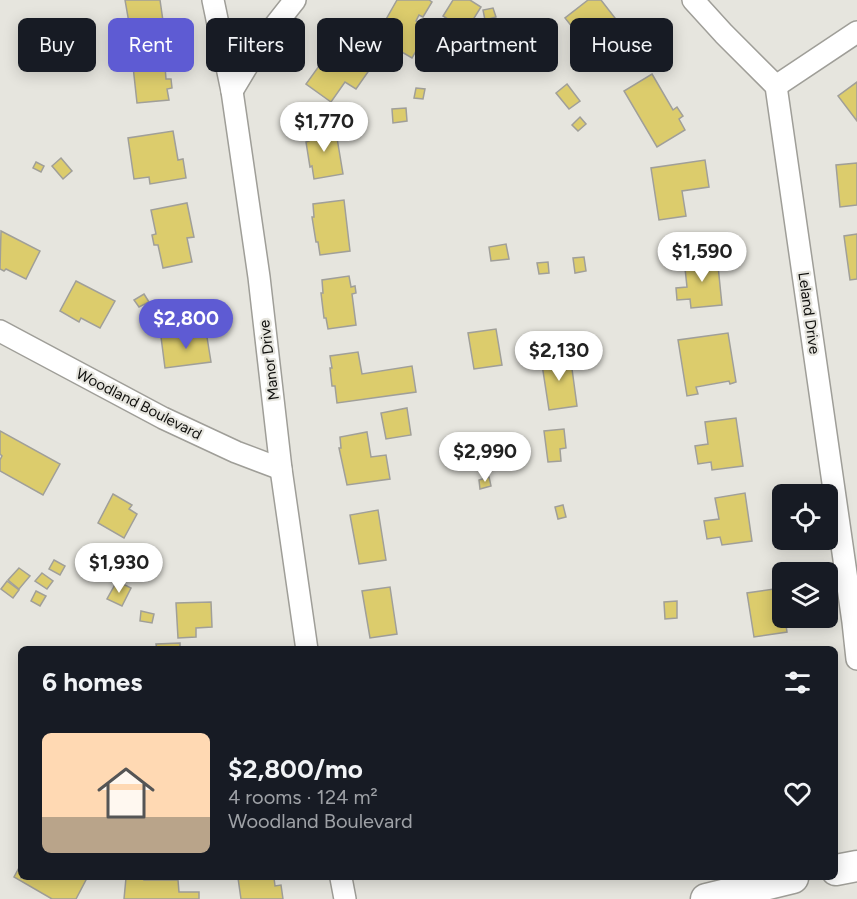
<!DOCTYPE html>
<meta charset="utf-8">
<style>
body{margin:0;font-family:Figtree,sans-serif;background:#242831;color:#f1f3f6;height:100vh;display:flex;flex-direction:column;font-size:22px;white-space:nowrap}
*{box-sizing:border-box;margin:0}
p{font-size:20px;color:#9ea1a6}
.icon{flex:none;width:33px;height:33px;fill:none;stroke:currentColor;stroke-width:2;stroke-linecap:round;stroke-linejoin:round}
.map{position:relative;flex:1;overflow:hidden}
.sheet{position:absolute;left:18px;top:646px;width:820px;height:234px;display:flex;flex-direction:column;background:#171b24;border-radius:9px;box-shadow:0 3px 15px #0003}
.sheet>*{flex:none}
.guide{position:absolute;left:18px;top:18px;width:822px;height:54px;display:flex;gap:12px}
.tools{position:absolute;left:772px;top:484px;display:grid;gap:12px}
.tools a{display:grid;place-items:center;width:66px;height:66px;border-radius:9px;background:#171b24;box-shadow:0 3px 15px #0003;font-size:30px}
.price{position:absolute;translate:-50% -51px;padding:0 14px;border-radius:21px;background:#fff;color:#222;font-size:20px;line-height:39px;filter:drop-shadow(0 2px 3px #0008)}
.price::after{content:'';position:absolute;left:50%;top:36px;width:18px;height:14px;margin-left:-9px;background:inherit;clip-path:polygon(0 0,100% 0,50% 100%)}
.price.selected{background:#5e5bd3;color:#fff}
ul{padding:0;list-style:none}
li{display:flex;align-items:center;gap:18px;height:150px;padding:0 24px}
li+li{border-top:2px solid #363941}
li span{display:grid;place-items:center;flex:none;width:168px;height:120px;border-radius:9px;color:#555}
li>.icon{margin-inline-start:auto}
span .icon{width:72px;height:72px;fill:#fffc;stroke-width:1}
li b{font-size:26px}
h2{display:flex;justify-content:space-between;align-items:center;height:72px;padding:0 24px;font-size:26px}
.pill{padding:0 21px;border-radius:9px;background:#171b24;box-shadow:0 3px 15px #0003;font-size:21px;line-height:54px}
.pill.selected{background:#5e5bd3;color:#fff}
.map>svg:first-child{display:block}
</style>
<div class="map">
<svg width="857" height="899" viewBox="0 0 857 899">
<rect width="100%" height="100%" fill="#e6e5de"/>
<!-- building -->
<g fill="#dccc6c" stroke="#a09f99" stroke-width="1.5">
<polygon points="125,0 160,0 165,35 132,40"/>
<polygon points="397,0 429,0 432,2 423,17 419,15 416,21 429,28 412,58 376,37"/>
<polygon points="453,0 470,0 481,7 466,31 443,16"/>
<polygon points="588,0 601,0 636,45 605,69 565,18"/>
<polygon points="493,8 496,17 485,20 483,10"/>
<polygon points="339,36 375,62 356,89 345,82 331,102 306,84 322,62 318,59 322,54 325,56"/>
<polygon points="164,54 166,79 171,79 172,88 167,89 169,100 137,103 132,57"/>
<polygon points="652,74 673,110 677,107 683,116 679,119 685,130 657,147 624,91"/>
<polygon points="857,82 857,121 838,96"/>
<polygon points="567,84 580,101 569,109 556,93"/>
<polygon points="416,88 425,89 423,99 414,98"/>
<polygon points="406,108 407,121 393,123 392,109"/>
<polygon points="580,117 586,124 578,131 572,125"/>
<polygon points="335,126 343,174 314,179 312,166 310,167 306,142 309,141 307,130"/>
<polygon points="173,131 178,160 183,159 186,178 150,184 149,177 134,179 128,138"/>
<polygon points="61,158 72,171 63,179 52,166"/>
<polygon points="705,160 709,187 682,191 686,216 659,220 651,168"/>
<polygon points="36,162 44,166 41,172 33,168"/>
<polygon points="857,163 857,205 840,207 836,165"/>
<polygon points="344,200 350,251 320,255 318,242 316,242 312,217 314,217 313,204"/>
<polygon points="187,203 194,237 187,238 192,262 163,268 158,245 154,245 152,235 156,234 151,210"/>
<polygon points="1,231 40,251 26,279 6,269 4,271 0,269"/>
<polygon points="857,234 857,279 850,280 844,236"/>
<polygon points="506,244 509,259 491,261 489,247"/>
<polygon points="717,256 722,305 691,308 690,299 677,300 676,288 687,287 684,259"/>
<polygon points="584,257 586,271 575,273 573,258"/>
<polygon points="548,262 549,273 539,274 537,263"/>
<polygon points="349,276 351,287 355,286 356,293 352,294 356,325 328,329 326,318 324,318 321,293 323,293 322,280"/>
<polygon points="76,281 115,301 100,328 81,318 79,322 60,311"/>
<polygon points="144,294 149,302 139,307 134,300"/>
<polygon points="496,329 502,365 474,369 468,333"/>
<polygon points="206,331 211,362 165,368 161,337"/>
<polygon points="728,333 736,382 730,384 729,381 696,387 698,394 687,396 678,340"/>
<polygon points="358,352 362,374 412,366 416,392 337,403 335,386 332,386 330,368 332,368 330,356"/>
<polygon points="570,354 577,406 549,410 541,358"/>
<polygon points="407,408 411,435 386,439 381,413"/>
<polygon points="736,418 743,466 712,470 711,462 698,464 695,446 708,444 705,422"/>
<polygon points="564,429 566,448 560,449 561,461 548,462 544,431"/>
<polygon points="0,431 60,464 43,495 0,471 0,460 2,456 0,454"/>
<polygon points="367,432 371,457 386,455 390,479 347,485 339,448 341,448 340,437"/>
<polygon points="489,477 491,486 480,489 479,480"/>
<polygon points="745,493 752,541 722,545 720,537 707,539 704,521 719,519 715,498"/>
<polygon points="113,494 132,505 129,509 137,514 124,538 98,523"/>
<polygon points="563,505 566,517 558,519 555,507"/>
<polygon points="378,510 386,560 359,564 350,515"/>
<polygon points="54,560 65,566 60,575 49,569"/>
<polygon points="19,568 30,576 19,589 8,580"/>
<polygon points="42,573 53,581 47,589 35,581"/>
<polygon points="7,581 19,590 13,598 1,589"/>
<polygon points="117,581 131,588 122,606 107,599"/>
<polygon points="390,587 397,634 370,638 362,591"/>
<polygon points="781,588 783,604 783,618 785,618 787,632 754,637 747,593"/>
<polygon points="36,591 46,596 40,606 31,601"/>
<polygon points="677,601 677,618 665,619 664,602"/>
<polygon points="211,602 212,627 196,628 196,637 178,638 176,603"/>
<polygon points="141,611 154,614 152,623 140,621"/>
<polygon points="180,643 180,650 157,650 156,644"/>
<polygon points="21,864 21,878 87,878 76,899 52,899 14,877"/>
<polygon points="126,878 144,878 144,880 178,880 179,892 199,892 199,899 124,899"/>
<polygon points="238,878 274,878 275,886 281,885 283,899 241,899"/>
</g>
<g fill="none" stroke-linecap="round" stroke-linejoin="round">
<!-- street casing -->
<g stroke="#9f9e98" stroke-width="24">
<g id="street">
<polyline points="213,0 232,91 259,277 281,469 307,650"/>
<polyline points="693,0 724,34 776,86 853,622 857,659"/>
<polyline points="776,86 857,32"/>
<polyline points="232,91 261,43 295,0"/>
<polyline points="0,331 163,418 236,452 281,469"/>
<polyline points="341,878 345,899"/>
</g>
</g>
<!-- secondary casing -->
<g stroke="#9f9e98" stroke-width="33">
<g id="secondary">
<polyline points="836,870 857,866"/>
<polyline points="706,899 793,878"/>
</g>
</g>
<!-- street -->
<use href="#street" stroke="#fff" stroke-width="21"/>
<!-- secondary -->
<use href="#secondary" stroke="#fff" stroke-width="30"/>
</g>
<g text-anchor="middle" stroke-width="4.5" stroke-linejoin="round" paint-order="stroke">
<!-- street labels -->
<g font-size="15" fill="#0f0f0d" stroke="#e6e5de">
<text transform="translate(809 313) rotate(82)" y="5">Leland Drive</text>
<text transform="translate(269 360) rotate(-97)" y="5">Manor Drive</text>
<text transform="translate(139 404) rotate(27)" y="5">Woodland Boulevard</text>
</g>
</g>
</svg>
<div class="tools">
<a><svg class="icon" aria-label="locate" viewBox="0 0 24 24"><circle cx="12" cy="12" r="6"/><path d="M12 2v4M12 18v4M2 12h4M18 12h4"/></svg></a>
<a><svg class="icon" aria-label="layers" viewBox="0 0 24 24"><path d="M12 4l9 5-9 5-9-5zM3 14l9 5 9-5"/></svg></a>
</div>
<b class="price" style="left:324px;top:153px">$1,770</b>
<b class="price" style="left:702px;top:283px">$1,590</b>
<b class="price selected" style="left:186px;top:350px">$2,800</b>
<b class="price" style="left:559px;top:382px">$2,130</b>
<b class="price" style="left:485px;top:483px">$2,990</b>
<b class="price" style="left:119px;top:594px">$1,930</b>
<div class="guide">
<a class="pill">Buy</a>
<a class="pill selected">Rent</a>
<a class="pill">Filters</a>
<a class="pill">New</a>
<a class="pill">Apartment</a>
<a class="pill">House</a>
</div>
<section class="sheet">
<h2>6 homes<svg class="icon" aria-label="filters" viewBox="0 0 24 24"><path d="M4 7h16M4 17h16"/><circle cx="9" cy="7" r="2"/><circle cx="15" cy="17" r="2"/></svg></h2>
<ul>
<li><span style="background:linear-gradient(#ffd9b3 70%,#b9a48a 0)"><svg class="icon" aria-label="home" viewBox="0 0 24 24"><path d="M3 11l9-7 9 7M6 9v11h12V9"/></svg></span><div><b>$2,800/mo</b><p>4 rooms · 124 m²</p><p>Woodland Boulevard</p></div><svg class="icon" aria-label="heart" viewBox="0 0 24 24"><path d="M12 20l-8-8c-3-5 5-10 8-4 3-6 11-1 8 4z"/></svg></li>
</ul>
</section>
</div>
